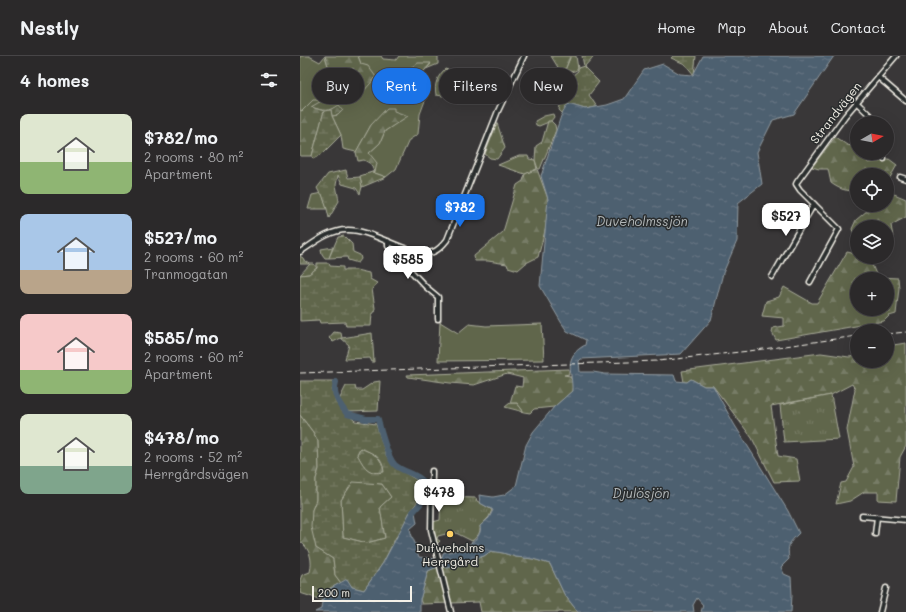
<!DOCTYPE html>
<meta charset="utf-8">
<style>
body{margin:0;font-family:Mali,sans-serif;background:#373536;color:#f1f3f6;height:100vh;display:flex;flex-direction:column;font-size:15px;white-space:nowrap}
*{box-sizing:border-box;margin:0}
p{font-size:13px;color:#a6a6a8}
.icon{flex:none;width:22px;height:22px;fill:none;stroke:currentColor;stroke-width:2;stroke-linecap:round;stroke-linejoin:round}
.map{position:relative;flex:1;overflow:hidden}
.side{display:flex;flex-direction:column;background:#2b292a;width:300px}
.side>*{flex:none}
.hud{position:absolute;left:12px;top:12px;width:380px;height:36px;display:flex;gap:8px}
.needle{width:26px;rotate:81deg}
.controls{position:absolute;left:550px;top:60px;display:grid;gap:8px}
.controls a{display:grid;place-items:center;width:44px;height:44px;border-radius:50%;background:#2b292a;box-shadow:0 4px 16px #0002,0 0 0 1px #474547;font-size:20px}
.scale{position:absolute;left:12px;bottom:10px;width:100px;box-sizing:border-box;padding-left:4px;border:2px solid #f4f1e8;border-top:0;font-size:11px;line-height:14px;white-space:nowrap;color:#f4f1e8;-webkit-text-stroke:3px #2a2d2e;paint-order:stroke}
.price{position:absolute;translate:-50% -34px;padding:0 9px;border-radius:8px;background:#fff;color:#222;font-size:13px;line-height:26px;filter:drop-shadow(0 1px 2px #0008)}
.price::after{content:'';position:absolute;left:50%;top:24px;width:12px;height:9px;margin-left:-6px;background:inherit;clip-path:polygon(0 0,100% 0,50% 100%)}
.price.selected{background:#1a73e8;color:#fff}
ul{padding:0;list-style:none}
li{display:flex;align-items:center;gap:12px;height:100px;padding:0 20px}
li span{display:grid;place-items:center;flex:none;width:112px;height:80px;border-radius:8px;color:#555}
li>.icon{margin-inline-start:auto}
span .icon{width:48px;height:48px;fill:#fffc;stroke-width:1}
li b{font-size:17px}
h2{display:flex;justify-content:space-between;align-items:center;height:48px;padding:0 20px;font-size:17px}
.pill{padding:0 14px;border-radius:18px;background:#2b292a;box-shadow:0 4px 16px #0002,0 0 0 1px #474547;font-size:14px;line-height:36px}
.pill.selected{background:#1a73e8;color:#fff}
header{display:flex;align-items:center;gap:24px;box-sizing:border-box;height:56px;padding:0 20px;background:#2b292a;border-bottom:1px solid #474547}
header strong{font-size:19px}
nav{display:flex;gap:22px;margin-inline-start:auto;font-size:14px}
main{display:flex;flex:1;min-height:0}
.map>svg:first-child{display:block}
</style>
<header>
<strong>Nestly</strong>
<nav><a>Home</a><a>Map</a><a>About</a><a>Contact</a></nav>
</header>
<main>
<section class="side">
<h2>4 homes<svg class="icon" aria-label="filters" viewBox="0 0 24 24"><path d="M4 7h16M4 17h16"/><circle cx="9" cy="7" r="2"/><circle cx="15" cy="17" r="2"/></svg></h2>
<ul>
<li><span style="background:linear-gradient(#dfe7d0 60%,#8fb573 0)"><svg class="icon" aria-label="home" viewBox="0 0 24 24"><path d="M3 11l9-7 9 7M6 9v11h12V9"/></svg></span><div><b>$782/mo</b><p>2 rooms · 80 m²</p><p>Apartment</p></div></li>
<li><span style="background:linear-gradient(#a9c7e8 70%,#b9a48a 0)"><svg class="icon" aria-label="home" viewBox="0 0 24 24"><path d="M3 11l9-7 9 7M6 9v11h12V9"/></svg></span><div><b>$527/mo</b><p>2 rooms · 60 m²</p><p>Tranmogatan</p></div></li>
<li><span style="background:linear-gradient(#f6c9c9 70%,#8fb573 0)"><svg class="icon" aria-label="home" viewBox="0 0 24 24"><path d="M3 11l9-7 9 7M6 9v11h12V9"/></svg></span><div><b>$585/mo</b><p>2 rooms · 60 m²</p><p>Apartment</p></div></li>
<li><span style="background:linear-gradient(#dfe7d0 65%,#7fa58c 0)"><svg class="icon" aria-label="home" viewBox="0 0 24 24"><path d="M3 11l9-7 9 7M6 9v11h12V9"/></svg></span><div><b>$478/mo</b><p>2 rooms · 52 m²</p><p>Herrgårdsvägen</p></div></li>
</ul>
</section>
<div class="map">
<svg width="606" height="556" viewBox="0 0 606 556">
<defs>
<pattern id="forest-firs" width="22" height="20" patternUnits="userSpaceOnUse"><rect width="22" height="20" fill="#60664c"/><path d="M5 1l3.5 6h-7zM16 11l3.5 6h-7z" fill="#777c66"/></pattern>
<pattern id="wetland-marsh" width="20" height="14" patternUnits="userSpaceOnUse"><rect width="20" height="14" fill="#60664c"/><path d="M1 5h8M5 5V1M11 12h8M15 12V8" fill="none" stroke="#777c66"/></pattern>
<pattern id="park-tufts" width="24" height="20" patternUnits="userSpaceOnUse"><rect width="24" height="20" fill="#60664c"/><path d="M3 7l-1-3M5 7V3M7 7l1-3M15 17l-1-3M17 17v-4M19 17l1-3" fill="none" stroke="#777c66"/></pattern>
<pattern id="water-ripples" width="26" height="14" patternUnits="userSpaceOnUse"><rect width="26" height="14" fill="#4e6070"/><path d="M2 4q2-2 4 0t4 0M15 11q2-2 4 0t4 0" fill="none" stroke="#687784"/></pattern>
</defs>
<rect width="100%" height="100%" fill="#393738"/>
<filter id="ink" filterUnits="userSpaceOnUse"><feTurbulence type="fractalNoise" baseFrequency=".025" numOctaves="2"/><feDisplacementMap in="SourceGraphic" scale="8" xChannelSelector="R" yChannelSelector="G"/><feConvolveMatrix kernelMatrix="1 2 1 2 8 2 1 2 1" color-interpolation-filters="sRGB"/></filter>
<g filter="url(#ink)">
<!-- grass -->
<g fill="#60664c" stroke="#aaac9a">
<path d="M0,0h9l11,6 5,-6 6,19 30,-11 -3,-8h23l2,3 13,1 3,-4h39v8l-12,5 5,-5 -34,26 25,-3 1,-5h2l4,8 -9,24 -2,20 -9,6 -13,29 -10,8 -14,-5h3l-6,-19 11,-10 5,-12 22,-15 -36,9 -15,27 -13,-3 -2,-14 -9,-19 6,-1 1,-9c-12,6 -15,5 -28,1l-9,4 -2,-1z"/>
<path d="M269,0h7l2,13c-5,4 -7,2 -13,1l5,-12z"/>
<polygon points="253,58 254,61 251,65 239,70 236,69 235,65 244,60"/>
<polygon points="219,100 228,100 229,103 235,104 237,113 225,118 198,109"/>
<polygon points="140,266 158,277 169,268 186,270 242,268 244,304 138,305"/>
<polygon points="210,347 217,347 224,356 205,351"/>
</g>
<!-- forest -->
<g fill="url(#forest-firs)" stroke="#aaac9a" fill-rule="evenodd">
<polygon points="25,0 58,0 61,8 68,10 76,21 63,36 53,12 45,22 31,19"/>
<polygon points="251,0 269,0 270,1 265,14 259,13"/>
<polygon points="118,7 131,7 115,26 123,26 122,31 108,45 97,34 107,14"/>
<path d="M145,13l13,4 7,6 -22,17 -7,-1c-2,-11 1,-18 9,-26z"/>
<polygon points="13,44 23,44 11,51 24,55 12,100 0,100 0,54 2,55"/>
<polygon points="39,49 43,54 38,59 32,60 31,54"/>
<polygon points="87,52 94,52 94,55 108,60 85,75 80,87 69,97 77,107 75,116 74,116 71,108 64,104 58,105 56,96 71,69"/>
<polygon points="248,65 251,65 255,69 256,74 240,113 238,113 235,104 236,90 242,86"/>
<polygon points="197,67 205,92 197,103 190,102 185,98"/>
<path d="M535,81l12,8 10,2v6h9l2,10 21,-4 8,6 -10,18v-8h-30v15c-10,2 -18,-1 -26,-7l-3,-14h-9l-7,-2z"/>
<polygon points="237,113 248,143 246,171 238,201 226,207 218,214 208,211 207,208 188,205 175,205 174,200 203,176 217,129 223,125 225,118"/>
<polygon points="72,116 86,121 62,131 60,120"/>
<path d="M587,135l19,8v18l-15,8 3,19 -7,4v-21h-30v30h12l8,20 21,1 1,10 -3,26 -7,2 -5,5 -108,19 -4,-8 1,-4 11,-2v-8l-22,-2 4,-15 13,-4 5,-10 28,16h5l30,-51 9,2 -1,-16 -3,-9 4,-9 12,-10 -2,-5h21zM557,223h30v30h-30z"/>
<polygon points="22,137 27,153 8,153 12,139"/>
<polygon points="33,191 29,202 25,202 22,198 21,193"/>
<polygon points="0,200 3,202 4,204 10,208 14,208 17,212 9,218 0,219 10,208 0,208"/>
<polygon points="606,287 606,390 600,401 596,445 578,444 578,436 564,436 550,445 536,448 541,427 546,426 554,411 547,374 555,333 552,328 531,339 471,350 478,400 496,403 500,425 474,426 452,382 413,330 404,330 391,323 387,326 384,326 382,315 521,297 549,301 557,300 557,305 587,305 587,290"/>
<polygon points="269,313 269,318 264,319 270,320 273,327 272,335 254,351 234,353 230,357 224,356 217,347 210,347 215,330 222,331 223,322 207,318 174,329 150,327 108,321 107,319"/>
<path d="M0,359l13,17 5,9 1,28 -3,10v21l-4,10 4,38 17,11 2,16 6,8 -11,5 -8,12 -22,-7v-13l2,-5 8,-3c3,-12 0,-23 -10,-31z"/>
<path d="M60,392c13,5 23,9 24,24 -16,3 -20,-5 -27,-18z"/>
<polygon points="53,425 82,428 91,441 80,451 85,482 67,487 43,481 41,444"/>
<polygon points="191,495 203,497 216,501 233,503 250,508 264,538 278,556 181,556 179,546 122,548 120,544 128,515 135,512 142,510 153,512 160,510 174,503 184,500"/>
</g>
<!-- wetland -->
<g fill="url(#wetland-marsh)" stroke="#aaac9a" fill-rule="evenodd">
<polygon points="282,0 294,0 284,11 299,26 289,39 297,51 285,53 268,48 262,57 259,54 263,37 274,29 273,19 278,15 278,12 284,10"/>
<polygon points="373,0 396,0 394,19 385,8 371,2"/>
<polygon points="31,54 32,60 41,79 22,98 13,103 12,100 24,55"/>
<polygon points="46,114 48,122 60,121 62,131 60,138 56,132 42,128 38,119 36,129 39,145 29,162 27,153 22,138 20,138 17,132 28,118"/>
<polygon points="44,180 52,188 53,196 60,199 61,203 58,207 48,204 47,201 29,202 38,181"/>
<polygon points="17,207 29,207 30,210 43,211 43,214 56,214 69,217 70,223 77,227 72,233 75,252 74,257 72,257 71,270 46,270 45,266 20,267 19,264 0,265 0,219 9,218 17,212"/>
<polygon points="34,276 41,277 42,282 72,277 74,306 72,306 70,302 45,303 49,289 41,282 33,286 29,282"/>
<path d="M0,325h35l-2,12 4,8 8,11 10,9 21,3 10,31 6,10 28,17 -2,19 -8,11 -9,19 -5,6 -13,26 -19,27 -12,-3 -5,-7 -6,3 -6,-8 -2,-16 -17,-11 -5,-21 1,-17 4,-10v-21l3,-10 -1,-28 -5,-9 -13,-17zM60,392c13,5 23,9 24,24 -16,3 -20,-5 -27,-18zM53,426l29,2 9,13 -11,10 5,31 -18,5 -24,-6 -2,-37z"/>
<polygon points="80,325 78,355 47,356 39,344 46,330 55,330 56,334 62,334 74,326"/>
</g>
<!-- park -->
<g fill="url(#park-tufts)" stroke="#aaac9a">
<polygon points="531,339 539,383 484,386 480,349"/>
<path d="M141,441l35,1 1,3 15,9 -3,7 -9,9c1,7 -3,11 -8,15l-18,-9 -16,4 -1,3 3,2 -4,4 -3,-23 7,-2z"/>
</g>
<!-- water -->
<path fill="url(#water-ripples)" stroke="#909aa0" d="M403,0h131l-40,58 -21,6 -16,32 5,32 -24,19 -1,38 -14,32 -12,47 -30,34 -100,5 -2,2 1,11h13l12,2 69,1 2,6 11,1 4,-3 13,7h9l21,38 54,87 11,22c-10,10 -12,12 -10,26l-8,8 3,7 7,3 1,18 -1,17h-90l2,-7 -6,-7 -4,7 1,7h-116l-14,-18 -14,-30 -17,-5 -17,-2 -13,-4 -12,-2 -7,5 -10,3 -14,7 -13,2 -5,-2 -7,2 -7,3 -8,29v12h-105l6,-3c2,-20 11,-21 26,-30l5,8 12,3 19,-27 27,-51h5l2,11 -7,6c1,5 2,7 4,12 3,5 2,10 5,16l17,2 6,-1 1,-5 5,-2v1c11,-1 36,-12 32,-26l9,-8 4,-8 -13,-7 -1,-8 14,2 11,-2 12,-9 10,-41 7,-13 21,-25 18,-16c1,-20 -10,-33 13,-46l1,-5 -19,-9 -6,-9 -21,-36 8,-87 -7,-23 20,-60 7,-12 17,5 22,-4 17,-6 20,-29 19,-6 17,10 13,1z"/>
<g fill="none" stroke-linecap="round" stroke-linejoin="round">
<!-- river -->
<path stroke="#4e6070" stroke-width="6" d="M36,326c-4,13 3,21 11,32l19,5h12c2,10 10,40 17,46 10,8 21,8 29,17l-3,21 -8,9"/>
<!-- minor casing -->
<g stroke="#f4f1e8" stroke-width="7">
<g id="minor">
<polyline points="578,21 606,45"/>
<polyline points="556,46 578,67"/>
<polyline points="583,97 584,103"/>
<polyline points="600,121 606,123"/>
<polyline points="88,185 88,190 91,194 126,231 138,241 138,263"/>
<path d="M0,196c14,-9 29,-22 47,-22 26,-1 63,28 86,22 6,-2 10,-7 14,-12l51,-129 26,-55"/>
<polyline points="472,221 514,148"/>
<polyline points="510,226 539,173 500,134 496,128 497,126 545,60 596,0"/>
<polyline points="132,415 131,474 151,556"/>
<polyline points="562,460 606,464"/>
<polyline points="575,478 577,461"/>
<polyline points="580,556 586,532"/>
</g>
</g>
<!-- minor -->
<use href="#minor" stroke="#2a2d2e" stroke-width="4"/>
<!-- rail -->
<g stroke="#f4f1e8" stroke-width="1" stroke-dasharray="6 3" stroke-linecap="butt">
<polyline points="587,278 606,276"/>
<polyline points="0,317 358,305 449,295 557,280"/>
</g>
</g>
</g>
<!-- markers -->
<circle fill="#ffd166" stroke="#2a2d2e" stroke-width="1.5" cx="150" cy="478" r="4"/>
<g text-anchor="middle" stroke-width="3" stroke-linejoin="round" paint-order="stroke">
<!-- street labels -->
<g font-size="12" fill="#f4f1e8" stroke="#2a2d2e">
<text transform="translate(536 57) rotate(-52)" y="4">Strandvägen</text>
</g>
<!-- poi labels -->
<g font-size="12" fill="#f4f1e8" stroke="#2a2d2e">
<text x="150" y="496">Dufweholms<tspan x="150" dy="14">Herrgård</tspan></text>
</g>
<!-- water labels -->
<g font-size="13" font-style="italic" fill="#b2b7b8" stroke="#2a2d2e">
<text x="342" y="170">Duveholmssjön</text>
<text x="341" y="442">Djulösjön</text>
</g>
</g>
</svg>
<div class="controls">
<a><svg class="needle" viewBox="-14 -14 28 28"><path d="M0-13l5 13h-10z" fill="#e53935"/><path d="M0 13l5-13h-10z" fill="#a6a6a8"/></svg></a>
<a><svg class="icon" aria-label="locate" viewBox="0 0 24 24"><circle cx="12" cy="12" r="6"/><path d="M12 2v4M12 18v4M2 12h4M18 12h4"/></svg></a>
<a><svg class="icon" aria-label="layers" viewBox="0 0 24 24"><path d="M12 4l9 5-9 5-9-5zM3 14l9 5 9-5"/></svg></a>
<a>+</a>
<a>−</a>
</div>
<div class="scale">200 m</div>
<b class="price selected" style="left:160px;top:172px">$782</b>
<b class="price" style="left:486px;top:181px">$527</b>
<b class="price" style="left:108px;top:224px">$585</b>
<b class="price" style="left:139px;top:457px">$478</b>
<div class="hud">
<a class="pill">Buy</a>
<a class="pill selected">Rent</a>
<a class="pill">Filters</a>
<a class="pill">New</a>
</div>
</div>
</main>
